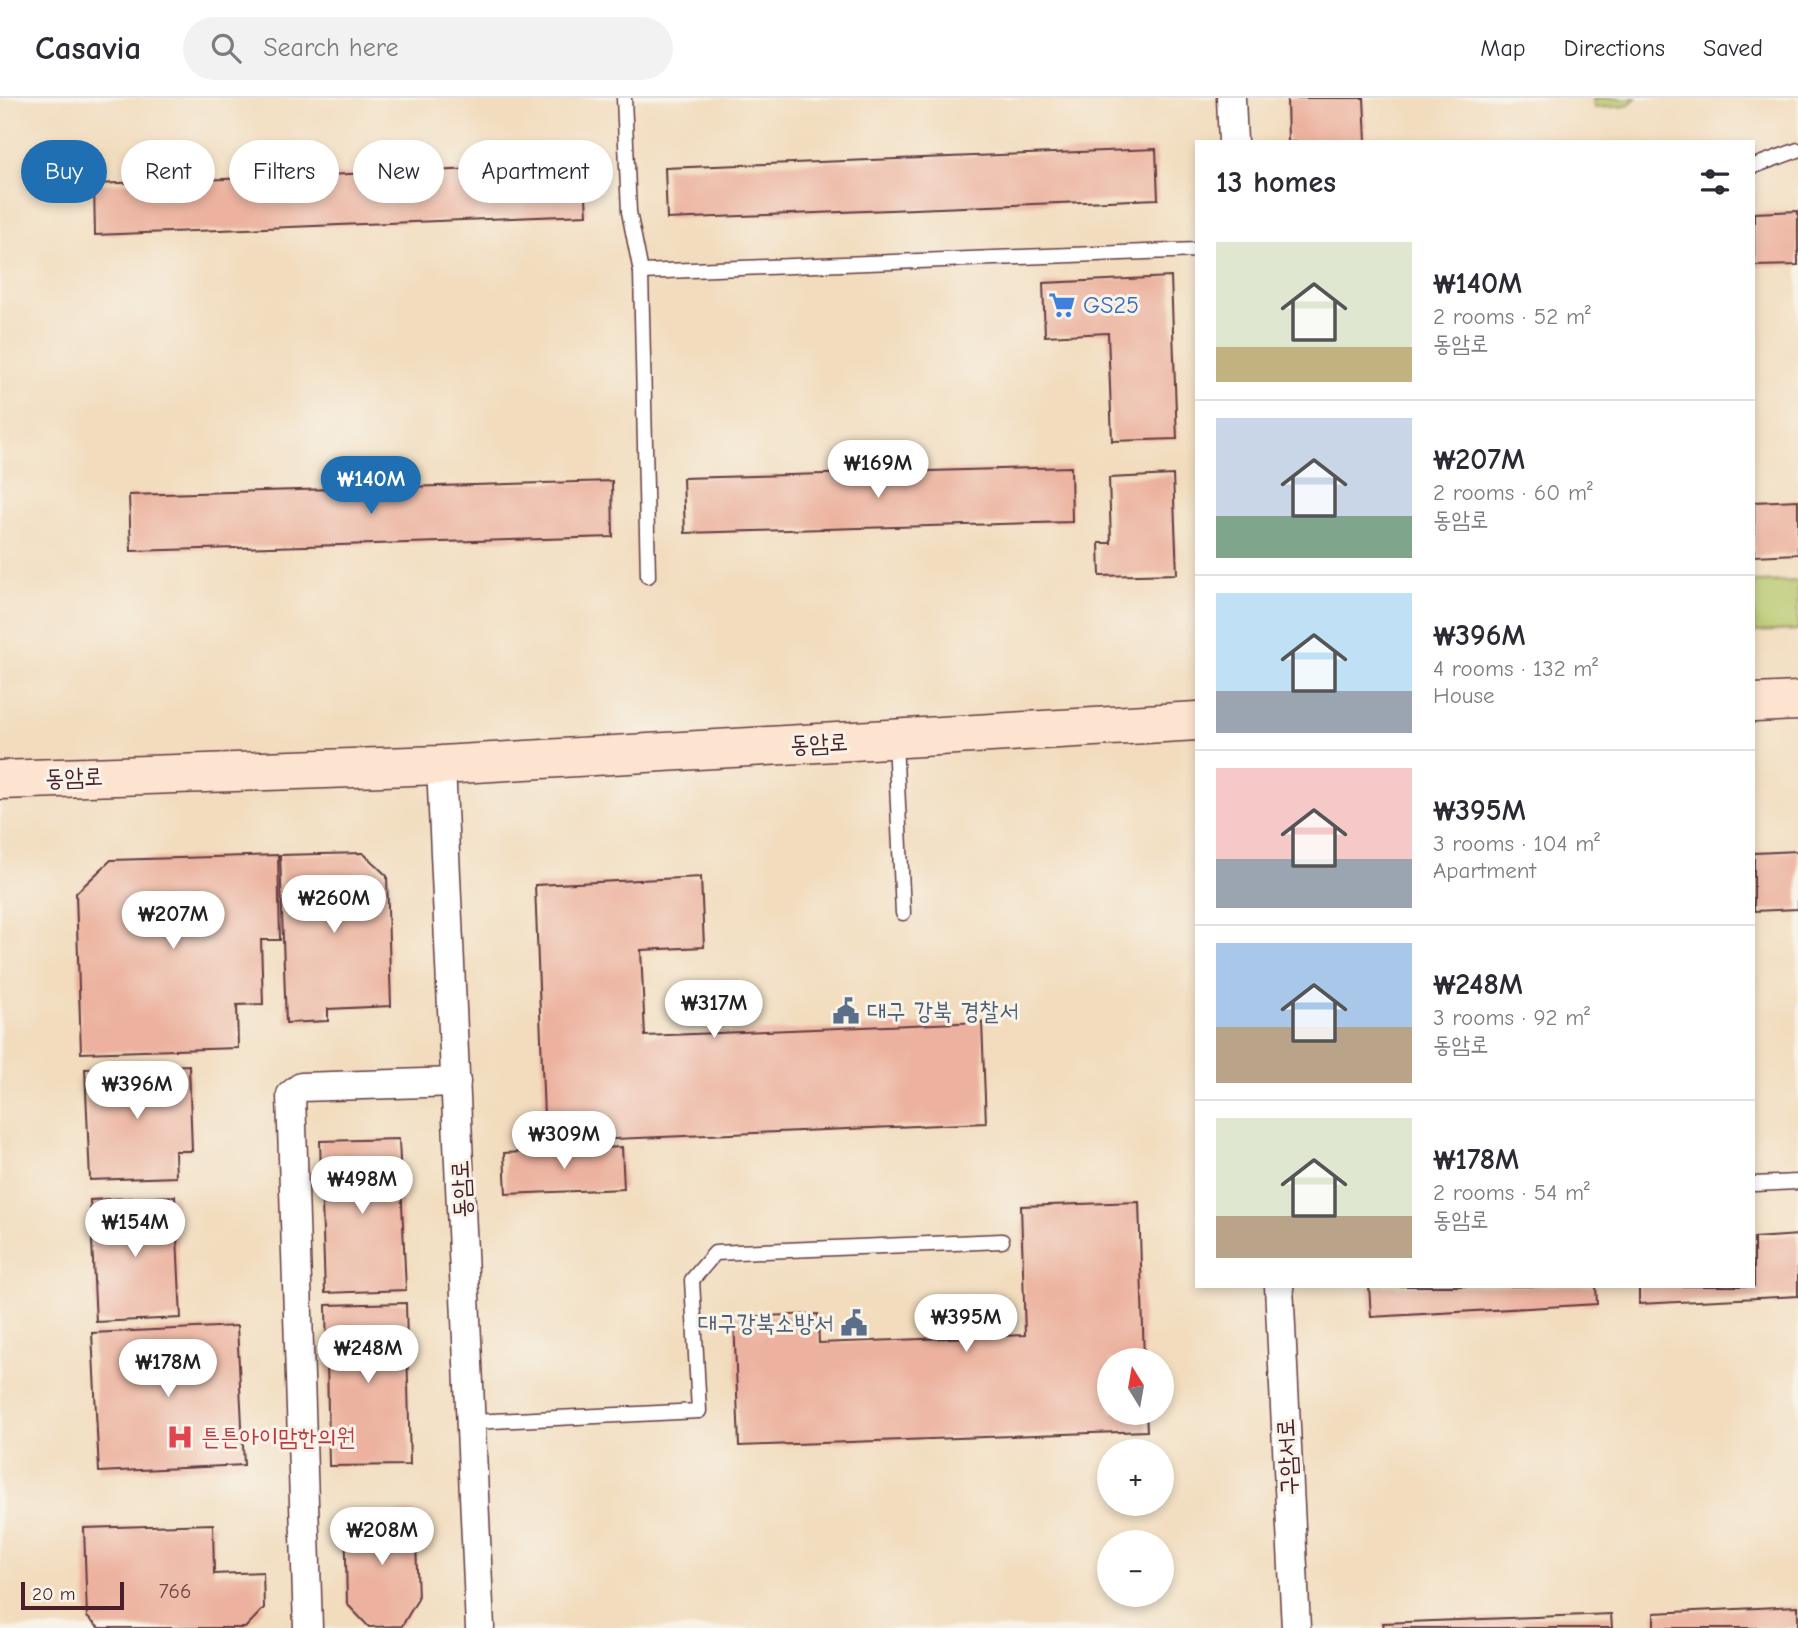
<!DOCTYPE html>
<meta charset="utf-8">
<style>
body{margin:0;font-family:"Comic Neue","Poor Story",sans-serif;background:#f2f2f3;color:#2b2b33;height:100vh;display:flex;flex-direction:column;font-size:26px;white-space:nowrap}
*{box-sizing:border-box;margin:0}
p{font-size:23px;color:#7c7c81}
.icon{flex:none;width:38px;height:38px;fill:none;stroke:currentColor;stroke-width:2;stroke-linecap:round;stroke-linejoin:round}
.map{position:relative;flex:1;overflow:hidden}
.side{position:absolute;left:1195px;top:42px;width:560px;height:1148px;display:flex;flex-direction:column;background:#fff;border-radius:0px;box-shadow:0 4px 10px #0003}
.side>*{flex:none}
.hud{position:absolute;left:21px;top:42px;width:665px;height:63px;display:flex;gap:14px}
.needle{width:46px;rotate:349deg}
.controls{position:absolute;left:1097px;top:1250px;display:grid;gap:14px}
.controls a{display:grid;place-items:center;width:77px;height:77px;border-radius:50%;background:#fff;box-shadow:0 4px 10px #0003;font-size:35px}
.scale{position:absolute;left:21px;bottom:18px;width:103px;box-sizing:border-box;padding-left:7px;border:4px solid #4a1f2b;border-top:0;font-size:19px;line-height:24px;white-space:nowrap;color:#4a1f2b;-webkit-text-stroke:5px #f7f3e8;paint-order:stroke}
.price{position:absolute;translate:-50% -60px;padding:0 16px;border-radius:24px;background:#fff;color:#222;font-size:23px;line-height:46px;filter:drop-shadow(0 2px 4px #0008)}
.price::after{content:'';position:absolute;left:50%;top:42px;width:21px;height:16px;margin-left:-10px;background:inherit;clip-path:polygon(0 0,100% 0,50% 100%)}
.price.selected{background:#1f6fb2;color:#fff}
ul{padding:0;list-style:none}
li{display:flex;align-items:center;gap:21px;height:175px;padding:0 21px}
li+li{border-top:2px solid #e1e1e2}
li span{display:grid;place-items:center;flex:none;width:196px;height:140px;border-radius:0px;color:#555}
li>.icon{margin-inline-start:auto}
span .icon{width:84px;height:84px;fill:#fffc;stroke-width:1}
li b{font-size:30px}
h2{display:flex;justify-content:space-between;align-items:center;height:84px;padding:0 21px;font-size:30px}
.pill{padding:0 24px;border-radius:32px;background:#fff;box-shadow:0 4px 10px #0003;font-size:24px;line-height:63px}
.pill.selected{background:#1f6fb2;color:#fff}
header{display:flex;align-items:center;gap:42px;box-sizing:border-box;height:98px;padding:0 35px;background:#fff;border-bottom:2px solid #e1e1e2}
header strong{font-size:33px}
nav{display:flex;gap:38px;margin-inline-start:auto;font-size:24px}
.search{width:490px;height:63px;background:#f2f2f3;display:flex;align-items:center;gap:18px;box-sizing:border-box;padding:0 24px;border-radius:38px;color:#7c7c81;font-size:26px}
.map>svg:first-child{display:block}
</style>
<header>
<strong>Casavia</strong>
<div class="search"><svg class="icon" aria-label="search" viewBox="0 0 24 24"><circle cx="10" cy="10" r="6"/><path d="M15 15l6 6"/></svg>Search here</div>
<nav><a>Map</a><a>Directions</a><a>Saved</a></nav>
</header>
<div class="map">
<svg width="1798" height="1530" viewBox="0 0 1798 1530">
<rect width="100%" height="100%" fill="#f7f3e8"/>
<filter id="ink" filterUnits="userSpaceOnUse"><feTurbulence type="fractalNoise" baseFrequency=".0143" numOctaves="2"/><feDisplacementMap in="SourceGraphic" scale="14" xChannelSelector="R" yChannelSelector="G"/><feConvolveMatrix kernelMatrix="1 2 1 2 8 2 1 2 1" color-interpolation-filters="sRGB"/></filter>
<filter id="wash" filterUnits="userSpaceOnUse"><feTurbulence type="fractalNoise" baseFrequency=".00686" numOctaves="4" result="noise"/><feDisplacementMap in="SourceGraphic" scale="28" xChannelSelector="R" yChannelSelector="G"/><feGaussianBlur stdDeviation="1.57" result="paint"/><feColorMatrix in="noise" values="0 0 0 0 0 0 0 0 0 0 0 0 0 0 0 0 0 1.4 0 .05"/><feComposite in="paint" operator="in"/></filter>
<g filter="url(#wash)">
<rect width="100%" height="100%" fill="#f2dcbd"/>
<!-- green -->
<g fill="#b6c669" stroke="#80724a" stroke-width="2">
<polygon points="1593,0 1636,0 1627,8 1594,10"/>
<polygon points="1798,483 1798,532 1754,534 1754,484"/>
</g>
<g id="blocks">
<!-- building -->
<g fill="#ecb29f">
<polygon points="1287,0 1364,0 1366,44 1288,44"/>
<polygon points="1156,51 1158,101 667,121 665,70"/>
<polygon points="584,67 587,117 95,137 94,86"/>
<polygon points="1798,113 1798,167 1754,168 1754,115"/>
<polygon points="1171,179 1177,341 1112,343 1108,235 1045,238 1043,185"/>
<polygon points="1071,369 1072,424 685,435 683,380"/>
<polygon points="1173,377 1177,476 1100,478 1099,445 1111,445 1109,380"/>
<polygon points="612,383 613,439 131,453 129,397"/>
<polygon points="1798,402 1798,456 1754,458 1754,404"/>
<polygon points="1798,753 1798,811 1754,813 1754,755"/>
<polygon points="363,755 387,778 391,908 328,911 328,923 286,925 280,757"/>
<polygon points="278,757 280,842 261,842 263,906 237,907 238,950 81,955 76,795 111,762"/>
<polygon points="701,779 704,849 641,852 645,938 982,924 986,1025 545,1044 535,787"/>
<polygon points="189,967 192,1053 175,1053 176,1079 90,1082 85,971"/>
<polygon points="399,1041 406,1192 325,1195 320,1043"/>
<polygon points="622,1049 624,1091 506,1096 504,1055"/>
<polygon points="175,1098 181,1220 96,1224 90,1102"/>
<polygon points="1139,1104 1144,1262 1110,1262 1110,1314 1146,1314 1147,1333 739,1348 734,1219 818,1216 819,1245 1025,1237 1021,1108"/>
<polygon points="1798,1137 1798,1198 1639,1206 1639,1188 1754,1188 1754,1140"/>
<polygon points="1369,1188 1596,1188 1597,1206 1371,1219"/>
<polygon points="406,1205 410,1367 329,1368 326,1207"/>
<polygon points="237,1228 244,1367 99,1374 92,1235"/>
<polygon points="415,1414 418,1501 402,1528 369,1529 347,1506 345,1416"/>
<polygon points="213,1426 214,1476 263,1474 264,1510 245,1530 99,1530 87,1519 84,1430"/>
<polygon points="1798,1508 1798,1530 1654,1530 1654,1515"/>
<polygon points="1611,1516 1612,1530 1384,1530 1383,1525"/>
</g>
</g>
</g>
<g filter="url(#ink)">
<use href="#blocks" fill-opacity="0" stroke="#633b41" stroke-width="2"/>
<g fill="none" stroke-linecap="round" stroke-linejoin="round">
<!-- service casing -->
<g stroke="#633b41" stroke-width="17">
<g id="service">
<polyline points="624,0 629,114 641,174 648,478"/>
<polyline points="1754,68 1798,52"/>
<polyline points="641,174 1197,152"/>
<polyline points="895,642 903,815"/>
<polyline points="1754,1086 1798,1084"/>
<polyline points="472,1324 699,1313 692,1182 715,1155 1002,1143"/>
</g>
</g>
<!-- minor casing -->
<g stroke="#633b41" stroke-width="31">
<g id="minor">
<polyline points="1231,0 1233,44"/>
<polyline points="441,667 480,1530"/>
<polyline points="1279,1188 1296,1530"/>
<polyline points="308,1530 291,997 301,989 456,984"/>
</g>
</g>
<!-- secondary casing -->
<g stroke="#633b41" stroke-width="41">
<g id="secondary">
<polyline points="1754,605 1798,603"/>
<polyline points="0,682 441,667 1197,623"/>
</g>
</g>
<!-- service -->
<use href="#service" stroke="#fff" stroke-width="14"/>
<!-- minor -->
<use href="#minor" stroke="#fff" stroke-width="28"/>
<!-- secondary -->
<use href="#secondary" stroke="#fde4d0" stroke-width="38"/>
</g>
</g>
<!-- icons -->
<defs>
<g id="supermarket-bare" transform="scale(2.1)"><path d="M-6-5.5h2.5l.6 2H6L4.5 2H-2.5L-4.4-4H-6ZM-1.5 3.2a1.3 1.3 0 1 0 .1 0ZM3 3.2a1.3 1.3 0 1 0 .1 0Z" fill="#3f7fe0" stroke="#f7f3e8" stroke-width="2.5" paint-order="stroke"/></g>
<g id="civic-bare" transform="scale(2.1)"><path d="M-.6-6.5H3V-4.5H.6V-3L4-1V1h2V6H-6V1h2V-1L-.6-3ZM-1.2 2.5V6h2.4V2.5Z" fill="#5c6f8a" stroke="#f7f3e8" stroke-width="2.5" paint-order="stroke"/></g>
<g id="hospital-bare" transform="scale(2.1)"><path d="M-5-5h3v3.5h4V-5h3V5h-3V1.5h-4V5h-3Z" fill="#e0444e" stroke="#f7f3e8" stroke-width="2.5" paint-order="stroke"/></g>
</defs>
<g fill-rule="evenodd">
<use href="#supermarket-bare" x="1062" y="207"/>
<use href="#civic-bare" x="846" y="913"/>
<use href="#civic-bare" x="854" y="1225"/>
<use href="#hospital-bare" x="180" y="1339"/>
</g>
<g text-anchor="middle" stroke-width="6" stroke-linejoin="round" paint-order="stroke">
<!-- number labels -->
<g font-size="21" fill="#724448">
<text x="175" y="1500">766</text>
</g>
<!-- shop labels -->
<g font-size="24" fill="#366cbe" stroke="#f7f3e8" text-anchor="start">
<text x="1083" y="215">GS25</text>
</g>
<!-- street labels -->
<g font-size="24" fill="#4a1f2b" stroke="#f7f3e8">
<text transform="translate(819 645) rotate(-3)" y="8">동암로</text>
<text transform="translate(74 679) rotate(-2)" y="8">동암로</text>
<text transform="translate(461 1091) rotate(-93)" y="8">동암로</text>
<text transform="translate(1287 1359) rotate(-93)" y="8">구암서로</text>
</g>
<!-- service labels -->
<g font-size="24" fill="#4e5e75" stroke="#f7f3e8" text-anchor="start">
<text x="867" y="921">대구 강북 경찰서</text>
<text x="833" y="1233" text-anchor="end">대구강북소방서</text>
</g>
<!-- health labels -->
<g font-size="24" fill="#be3a42" stroke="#f7f3e8" text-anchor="start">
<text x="201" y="1347">튼튼아이맘한의원</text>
</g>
</g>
</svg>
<div class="controls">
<a><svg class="needle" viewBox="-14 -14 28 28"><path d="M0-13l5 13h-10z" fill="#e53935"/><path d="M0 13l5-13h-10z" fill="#7c7c81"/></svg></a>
<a>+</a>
<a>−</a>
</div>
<div class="scale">20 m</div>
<b class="price" style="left:878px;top:402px">₩169M</b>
<b class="price selected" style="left:371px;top:418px">₩140M</b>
<b class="price" style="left:334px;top:837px">₩260M</b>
<b class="price" style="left:173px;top:853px">₩207M</b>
<b class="price" style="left:714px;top:942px">₩317M</b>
<b class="price" style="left:137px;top:1023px">₩396M</b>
<b class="price" style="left:564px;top:1073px">₩309M</b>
<b class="price" style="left:362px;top:1118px">₩498M</b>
<b class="price" style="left:135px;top:1161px">₩154M</b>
<b class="price" style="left:966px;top:1256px">₩395M</b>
<b class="price" style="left:368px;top:1287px">₩248M</b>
<b class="price" style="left:168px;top:1301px">₩178M</b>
<b class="price" style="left:382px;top:1469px">₩208M</b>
<div class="hud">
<a class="pill selected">Buy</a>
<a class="pill">Rent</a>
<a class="pill">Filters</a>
<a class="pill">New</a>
<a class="pill">Apartment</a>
</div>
<section class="side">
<h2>13 homes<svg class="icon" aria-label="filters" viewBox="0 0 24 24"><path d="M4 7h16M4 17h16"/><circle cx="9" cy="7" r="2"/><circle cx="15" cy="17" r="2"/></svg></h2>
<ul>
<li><span style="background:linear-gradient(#dfe7d0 75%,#c2b280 0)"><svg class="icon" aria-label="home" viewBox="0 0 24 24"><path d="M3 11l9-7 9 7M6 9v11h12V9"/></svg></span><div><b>₩140M</b><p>2 rooms · 52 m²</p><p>동암로</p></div></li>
<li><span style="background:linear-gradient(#c9d6e8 70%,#7fa58c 0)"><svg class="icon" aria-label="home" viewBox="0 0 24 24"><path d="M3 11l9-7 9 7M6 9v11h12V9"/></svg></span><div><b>₩207M</b><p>2 rooms · 60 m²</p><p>동암로</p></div></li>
<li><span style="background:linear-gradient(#bfe0f5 70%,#9aa5b1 0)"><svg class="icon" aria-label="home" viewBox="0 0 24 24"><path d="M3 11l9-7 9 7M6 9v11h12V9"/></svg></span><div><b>₩396M</b><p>4 rooms · 132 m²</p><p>House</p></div></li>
<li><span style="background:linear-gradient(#f6c9c9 65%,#9aa5b1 0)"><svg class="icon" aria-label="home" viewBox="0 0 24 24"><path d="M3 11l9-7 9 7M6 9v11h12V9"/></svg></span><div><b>₩395M</b><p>3 rooms · 104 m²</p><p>Apartment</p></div></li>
<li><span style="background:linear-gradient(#a9c7e8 60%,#b9a48a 0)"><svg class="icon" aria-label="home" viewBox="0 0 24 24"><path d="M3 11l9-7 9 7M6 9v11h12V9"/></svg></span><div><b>₩248M</b><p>3 rooms · 92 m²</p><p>동암로</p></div></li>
<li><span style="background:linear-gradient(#dfe7d0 70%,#b9a48a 0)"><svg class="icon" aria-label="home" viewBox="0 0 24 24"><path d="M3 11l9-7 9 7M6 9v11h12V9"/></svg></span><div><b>₩178M</b><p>2 rooms · 54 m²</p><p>동암로</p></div></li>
</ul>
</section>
</div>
